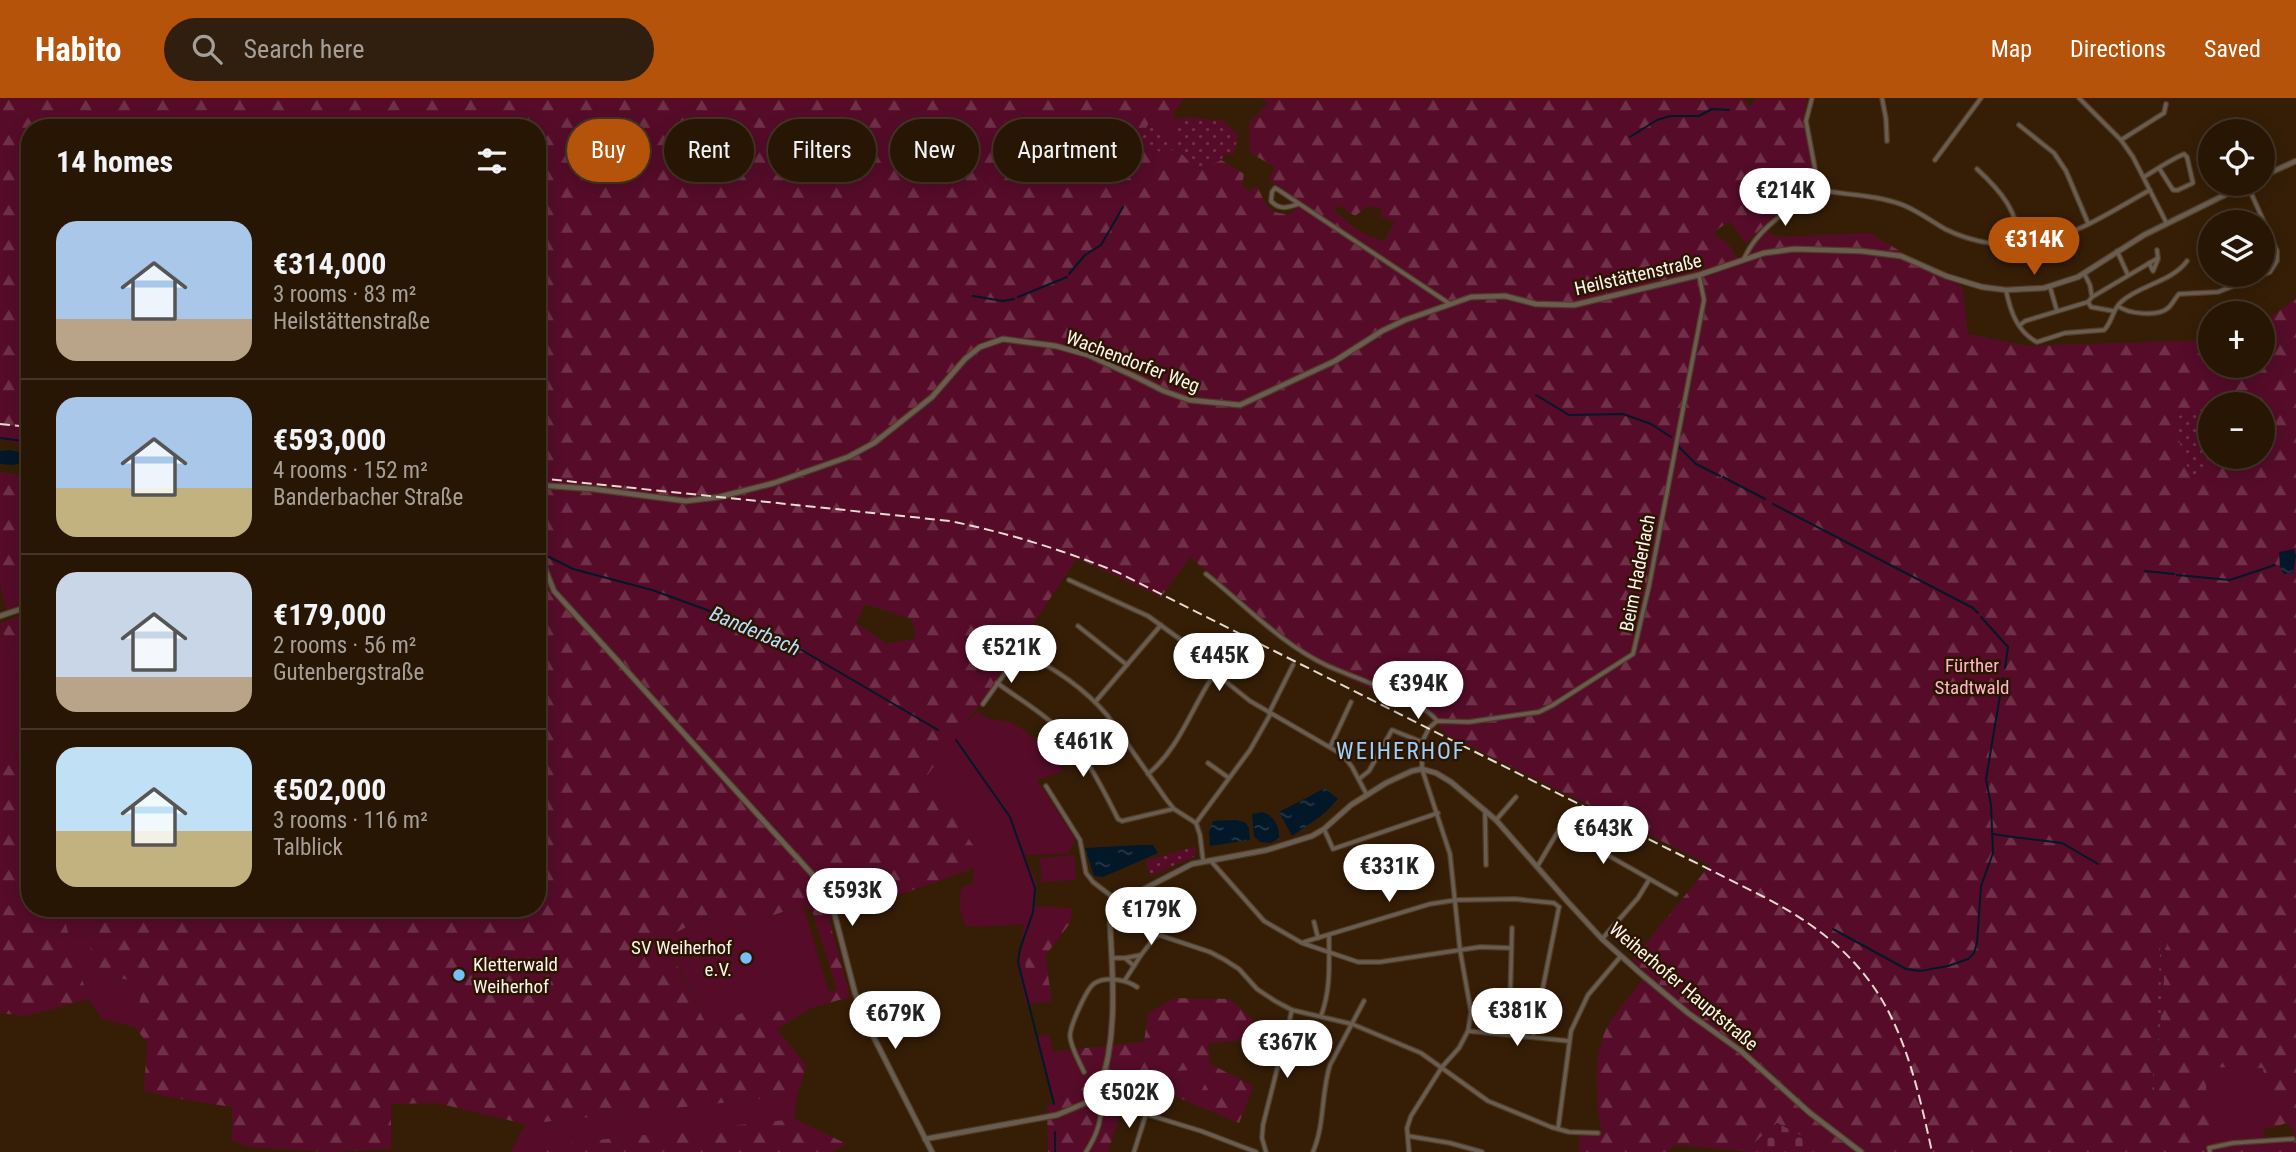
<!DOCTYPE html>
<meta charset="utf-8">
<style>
body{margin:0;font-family:"Roboto Condensed",sans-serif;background:#301f0e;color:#f1f3f6;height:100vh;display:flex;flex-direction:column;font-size:26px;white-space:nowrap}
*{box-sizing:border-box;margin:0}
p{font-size:23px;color:#a59f9a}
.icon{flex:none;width:38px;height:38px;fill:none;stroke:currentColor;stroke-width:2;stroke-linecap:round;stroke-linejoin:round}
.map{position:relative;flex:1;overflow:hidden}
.side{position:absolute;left:21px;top:21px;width:525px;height:798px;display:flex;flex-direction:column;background:#281604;border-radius:28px;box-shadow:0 4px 18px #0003,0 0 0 2px #443526}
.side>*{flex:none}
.guide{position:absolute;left:567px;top:21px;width:665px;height:63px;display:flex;gap:14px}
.buttons{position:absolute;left:2198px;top:21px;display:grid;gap:14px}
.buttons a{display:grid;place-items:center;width:77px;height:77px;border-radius:50%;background:#281604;box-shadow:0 4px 18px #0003,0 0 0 2px #443526;font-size:35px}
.price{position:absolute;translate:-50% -60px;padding:0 16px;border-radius:24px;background:#fff;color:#222;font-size:23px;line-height:46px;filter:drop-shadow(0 2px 4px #0008)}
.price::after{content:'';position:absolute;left:50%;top:42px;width:21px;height:16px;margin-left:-10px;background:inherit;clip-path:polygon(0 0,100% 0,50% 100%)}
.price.on{background:#b45309;color:#fff}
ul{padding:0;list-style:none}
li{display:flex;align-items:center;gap:21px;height:175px;padding:0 35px}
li+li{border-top:2px solid #443526}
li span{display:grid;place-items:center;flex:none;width:196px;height:140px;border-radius:21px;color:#555}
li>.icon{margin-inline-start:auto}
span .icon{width:84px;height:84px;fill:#fffc;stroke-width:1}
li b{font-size:30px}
h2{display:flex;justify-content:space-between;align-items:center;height:84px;padding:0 35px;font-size:30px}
.pill{padding:0 24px;border-radius:32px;background:#281604;box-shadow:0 4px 18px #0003,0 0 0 2px #443526;font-size:24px;line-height:63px}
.pill.on{background:#b45309;color:#fff}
header{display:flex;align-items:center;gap:42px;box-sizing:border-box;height:98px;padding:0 35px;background:#b45309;color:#fff}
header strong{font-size:33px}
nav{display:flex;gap:38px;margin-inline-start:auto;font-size:24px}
.search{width:490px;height:63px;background:#301f0e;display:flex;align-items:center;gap:18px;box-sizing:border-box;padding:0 24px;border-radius:38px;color:#a59f9a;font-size:26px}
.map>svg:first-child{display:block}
</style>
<header>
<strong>Habito</strong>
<div class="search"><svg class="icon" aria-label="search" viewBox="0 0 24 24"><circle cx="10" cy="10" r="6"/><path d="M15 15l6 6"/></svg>Search here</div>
<nav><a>Map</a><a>Directions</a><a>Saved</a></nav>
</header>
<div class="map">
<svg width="2296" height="1054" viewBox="0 0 2296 1054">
<defs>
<pattern id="forest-firs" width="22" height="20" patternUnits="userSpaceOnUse" patternTransform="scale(1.75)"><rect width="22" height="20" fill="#560c29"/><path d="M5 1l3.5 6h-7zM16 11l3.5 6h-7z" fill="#6f3048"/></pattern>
<pattern id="cemetery-stones" width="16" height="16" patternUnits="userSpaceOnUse" patternTransform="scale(1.75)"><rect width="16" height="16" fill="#560c29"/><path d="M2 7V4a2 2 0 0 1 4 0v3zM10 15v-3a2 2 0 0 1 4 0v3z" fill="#6f3048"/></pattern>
<pattern id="park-dots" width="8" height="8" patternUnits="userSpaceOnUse" patternTransform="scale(1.75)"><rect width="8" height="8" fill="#560c29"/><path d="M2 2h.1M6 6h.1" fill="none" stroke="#6f3048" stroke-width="1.8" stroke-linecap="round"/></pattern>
<pattern id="water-ripples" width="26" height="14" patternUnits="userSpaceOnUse" patternTransform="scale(1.75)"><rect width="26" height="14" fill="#021728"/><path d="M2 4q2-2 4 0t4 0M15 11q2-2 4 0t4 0" fill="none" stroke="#283947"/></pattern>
</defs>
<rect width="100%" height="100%" fill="#361e06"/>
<!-- green -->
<g fill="#560c29">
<polygon points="30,464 30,503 7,512 0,488 22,479 19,469"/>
<polygon points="0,527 24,598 30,595 30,704 12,642 0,647"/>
<path d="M978,613c16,14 15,6 31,11 20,7 41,33 55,49l-27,9 38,59 -6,14 -45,2 13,28 -4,23 40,2 -3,15 -31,5 -13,44 20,30 -20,2 -9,-40 7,-40 -57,3c-7,-10 -10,-29 -5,-40l11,-3 1,-16 9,-7 -57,-84 28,-41z"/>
<polygon points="1074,757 1076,782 1042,784 1040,760"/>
<polygon points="803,808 830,898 768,916 764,905 708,930 684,879 664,841 719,812 731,831"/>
<polygon points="61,810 79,810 97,874 143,886 135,929 102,921 88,901"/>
<polygon points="1049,937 1053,954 1066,952 1084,988 1053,1004 1035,938"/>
<polygon points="2204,969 2263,970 2270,1030 2264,1031 2265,1043 2212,1045"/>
<polygon points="1212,970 1198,1002 1176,973"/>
<polygon points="797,997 794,1021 512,1051 525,1026"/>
</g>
<!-- forest -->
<g fill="url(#forest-firs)" fill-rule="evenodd">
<path d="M0,0h1184l-10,15 2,35 23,23 22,-11 23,14 -2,12 7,6 8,-6c10,20 9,28 34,28l10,-12 -32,-22 6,-13 -25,-14 -1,-31 19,-18 -6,-6h480l9,9 4,-9h52l-4,23 11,56 -68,66 -17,-22 -16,12 14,10 11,16 29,-27 11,5 91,-4 93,54 6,47 59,12 183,-6v26h53v-44l33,-23v853h-464l-55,-29 -32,28 -69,-6 -10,7h-88l2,-17h22c-6,-33 -11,-83 8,-113 11,-17 25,-32 37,-48l-15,-14 78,-95 -263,-130 -13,-15 -124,-60 -120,-103 -29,40 -84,-39 -95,143 -56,76 58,84 -10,7 -145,52 21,77 -39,11 -34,21 29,37 -9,29 -272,29 -88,-21 -46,1v45l-62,3 -79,-5 -18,-6v-34l-64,-10 -24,-7 3,-47 -12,-16 8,-43 -46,-12 -18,-64h458v-780h-507v319l-30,-8zM1338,107l17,11 13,-10 14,3 -1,8 14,5 -11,19c-25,-6 -31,-15 -50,-30zM2210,306h53v53h-53zM865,506l47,15 4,19 -29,6 -31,-21zM804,807l9,8 24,77 -8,2 1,4 -61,18 -5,-11 -56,25 -44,-89 54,-29 13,19zM2161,841h6l-13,158 -2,-1zM2204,969l59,1 7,60 17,-5 6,7 1,9 -82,4z"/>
<polygon points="0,374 30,378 30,464 19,469 23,479 0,488"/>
<polygon points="30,514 30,595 24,598 0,525"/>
<polygon points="11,642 30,704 30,810 61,810 88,901 25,918 0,915 0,647"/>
<polygon points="1070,825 1045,858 1052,903 1046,904 1026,874 1024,847 1039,830"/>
<path d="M1175,900l54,1 24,20 -5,21 -40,3 2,21 43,22 -14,37 -119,-50 1,38 -13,41h-60l-1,-46 37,-20 -18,-36 78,-8 4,-29zM1212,970l-14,31 -21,-27v-1z"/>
<polygon points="794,1021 847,1046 831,1054 511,1054 512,1051"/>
</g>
<!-- cemetery -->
<polygon fill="url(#cemetery-stones)" points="1777,1025 1832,1054 1744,1054"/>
<!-- park -->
<g fill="url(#park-dots)">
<polygon points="1186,19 1224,23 1238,37 1234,56 1225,56 1221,62 1199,73 1176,50 1164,56 1140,43 1150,22 1174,45 1174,22"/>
<path d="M2210,310v49h11l-26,26h-4c-3,-24 -16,-42 -14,-66l16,-6z"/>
<polygon points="1196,748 1195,758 1151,778 1145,763"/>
<polygon points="2161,841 2167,841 2154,999 2152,999"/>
</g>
<!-- water -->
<g fill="url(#water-ripples)">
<polygon points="13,352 24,356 24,364 13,367 0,366 0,353"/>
<polygon points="2294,451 2296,458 2293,475 2284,476 2280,470 2279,454"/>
<polygon points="1325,690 1338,701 1324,716 1292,738 1279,714"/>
<path d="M1262,714c12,3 18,15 17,27l-9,4 -10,-1 -6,-6 -2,-22z"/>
<polygon points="1235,722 1245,724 1249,730 1250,742 1210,748 1209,734 1213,723"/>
<polygon points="1138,747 1153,747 1158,755 1103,779 1094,778 1085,750"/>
</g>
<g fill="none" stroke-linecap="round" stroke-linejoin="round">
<!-- stream -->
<g stroke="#021728" stroke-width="2">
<polyline points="1630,39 1657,22 1670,18 1699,18 1712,11 1729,12"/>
<polyline points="1069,176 1085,157 1101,147 1123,109"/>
<polyline points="973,198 1003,203 1014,201"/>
<polyline points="1018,199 1067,179"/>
<polyline points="1536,297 1569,317 1623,316 1651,326 1671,339"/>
<polyline points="0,340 30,344"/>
<polyline points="1679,349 1696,366 1720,378"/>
<polyline points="1723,379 1765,401"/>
<polyline points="1773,406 1973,510 1978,515"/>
<polyline points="545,457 573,471 652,492 776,537 938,632"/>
<polyline points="2145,473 2174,476"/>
<polyline points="2177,477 2230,482 2275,467"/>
<polyline points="1981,519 2008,549 2005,570"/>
<polyline points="956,642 1010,719 1035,790 1033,814 1020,851 1018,864 1054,1006"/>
<polyline points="1993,736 2020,740"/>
<polyline points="2022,740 2062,745 2098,766"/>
<polyline points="1833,831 1906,871 1920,873 1948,868 1968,861 1974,855 1977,845 1981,788 1993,755 1991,707 1986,681 2003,580"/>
<polyline points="1055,1034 1055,1054"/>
</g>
<!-- minor casing -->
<g stroke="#523c26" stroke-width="6">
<g id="minor">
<polyline points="1812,0 1806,23 1819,92"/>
<polyline points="1882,0 1886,21 1887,43"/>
<polyline points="2079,0 2121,42 2133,59 2166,124"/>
<polyline points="2019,27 2054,55 2066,73 2088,125"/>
<polyline points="2121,42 2164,15 2166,6"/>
<polyline points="1935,62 1981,0"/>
<path d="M1977,71c27,25 38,40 45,76"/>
<path d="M2144,79c13,-8 26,-17 40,-23l3,3 6,26 -15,7h-5l-14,-22"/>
<path d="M1819,92c28,5 58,5 84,15 15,6 28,16 42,24 28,14 64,20 94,13 40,-8 76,-33 111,-52"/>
<path d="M1298,106c-11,4 -19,6 -27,-3l1,-9 3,-4 5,3 170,113"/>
<polyline points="2117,153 2128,177"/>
<path d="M1744,161c12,-29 44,-49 68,-67l7,-2"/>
<polyline points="2149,165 2153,173 2158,161"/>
<polyline points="2084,175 2090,187 2092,199"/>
<polyline points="2050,189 2057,213"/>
<path d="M2006,192c4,20 11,42 31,52l28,-9 39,-3c8,-7 8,-20 17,-28 18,-17 51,-20 66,-41"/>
<polyline points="2088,204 2091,209 2113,213"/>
<path d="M2118,208c10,8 40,11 50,2 4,-3 7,-10 11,-14l39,-2 52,-20 7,-11v-10l-30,-67"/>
<polyline points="2020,227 2025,223 2088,204 2092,199 2158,160 2157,152"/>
<path d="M1206,476c39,31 74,69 120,91 25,12 97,35 111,56"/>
<polyline points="1069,482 1148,518 1188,547 1215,575 1250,603 1343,657 1352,669 1367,697"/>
<polyline points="1078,528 1127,567"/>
<path d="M997,585c18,13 36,24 53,38 32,25 50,62 68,98l4,2 51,-12"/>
<polyline points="1096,603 1161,527"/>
<path d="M983,606l37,-52c33,15 63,35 87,63l59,84 8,10 22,14 4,12 3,25"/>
<polyline points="1269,615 1293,567"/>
<polyline points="1330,649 1351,604"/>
<polyline points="1208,665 1229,680"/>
<path d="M1148,676c32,-26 44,-68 67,-101"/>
<polyline points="1359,681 1369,673 1392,632 1422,644"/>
<polyline points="1046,688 1080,742 1086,775 1093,784 1110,797 1115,808"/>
<polyline points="1485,713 1486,767"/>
<polyline points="1496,722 1516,699"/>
<polyline points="1196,725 1250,652 1270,617"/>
<polyline points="1324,731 1333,751 1438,715"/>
<polyline points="1210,762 1264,823 1302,845 1358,864 1380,864 1480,849 1511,850"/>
<polyline points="1537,769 1560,730 1676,796"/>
<polyline points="1314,824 1318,840"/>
<polyline points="1602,841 1638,800 1649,782"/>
<polyline points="1304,844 1430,806 1456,802 1515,801 1554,805 1559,809"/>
<polyline points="1141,857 1155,839 1159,837 1210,854 1225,862 1239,871 1257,891 1275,903 1292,912 1352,926 1421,955 1488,1003 1551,1029 1569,1034 1598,1035"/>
<polyline points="1112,860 1125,860 1134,868"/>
<polyline points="1125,860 1141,857 1125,882"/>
<polyline points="1510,908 1512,830"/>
<path d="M1321,918c10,-27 8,-52 8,-80"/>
<polyline points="1468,933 1569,943"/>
<polyline points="1533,939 1559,809"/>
<path d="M1084,974c-5,-11 -13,-24 -14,-36 0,-10 17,-49 25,-53 12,-7 32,-3 42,4"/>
<polyline points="1103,1003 1201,1033 1256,1054"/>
<polyline points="1558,1031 1571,933 1588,897 1621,858"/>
<polyline points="1408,1038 1450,1045 1482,1054"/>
<path d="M1086,1054c9,-14 17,-31 14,-48"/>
<polyline points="1134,1054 1146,1016"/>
<polyline points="1266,1054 1262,1040 1263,1027 1292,912"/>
<path d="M1313,1054c12,-28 8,-59 17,-87l34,-64"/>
<polyline points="1409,1054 1407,1030 1411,1018 1442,969 1459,950 1468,933 1471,914 1460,852 1450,756 1422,671 1422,644 1429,630 1437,623 1469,624 1489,621 1539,614 1553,607 1633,556 1649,488 1704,202 1699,177"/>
<polyline points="2210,1054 2209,1050 2233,1045 2293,1041"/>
</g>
</g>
<!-- tertiary casing -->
<g stroke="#523c26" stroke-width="7">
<g id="tertiary">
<polyline points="2263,78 2296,63"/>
<polyline points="537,387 593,391 686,403 719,399 774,385 848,359 874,345 932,299 965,261 980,249 1003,241 1056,248 1088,257 1134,278 1164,293 1189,302 1240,307 1335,263 1382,233 1405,222 1471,199 1505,198 1536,206 1574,207 1699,177 1764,155 1794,151 1861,153 1901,158 1946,178 1982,189 2006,192 2044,190 2078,179 2144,137 2247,86"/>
<polyline points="537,439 542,463 554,493 812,776 834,814 855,895 866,924 932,1054"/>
<polyline points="0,518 30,508"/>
<polyline points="1090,1003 1091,995 1099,993"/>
<path d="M925,1041l132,-24 33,-14 5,4 6,-2 3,-6 -5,-6c19,-53 14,-112 11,-167l1,-11 10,-12 71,-37 75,-14 45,-14 12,-7 27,-24 35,-22 26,-12 10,-2 14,4 15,9 45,38 71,81 35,38 37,33 49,41 53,38 69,62 51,39"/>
</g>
</g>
<!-- minor -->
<use href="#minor" stroke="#695d52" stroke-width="3.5"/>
<!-- tertiary -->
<use href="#tertiary" stroke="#695d52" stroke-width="4.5"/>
<!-- rail -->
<g stroke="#e5dad0" stroke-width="2" stroke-dasharray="10 5" stroke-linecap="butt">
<polyline points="0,326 30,329"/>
<path d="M537,380l413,43c58,12 113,29 167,51l647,325c119,62 141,130 168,255"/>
</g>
</g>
<!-- markers -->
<g fill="#78bff7" stroke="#2b1500" stroke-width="2.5">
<circle cx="746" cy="860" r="7"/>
<circle cx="459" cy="877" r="7"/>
</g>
<g text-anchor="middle" stroke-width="5" stroke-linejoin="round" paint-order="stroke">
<!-- street labels -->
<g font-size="19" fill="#fcf3ea" stroke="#2b1500">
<text transform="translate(1638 176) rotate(-13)" y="7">Heilstättenstraße</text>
<text transform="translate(1133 263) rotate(21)" y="7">Wachendorfer Weg</text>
<text transform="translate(1637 475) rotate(-79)" y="7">Beim Haderlach</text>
<text transform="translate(1684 888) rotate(40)" y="7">Weiherhofer Hauptstraße</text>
</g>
<!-- park labels -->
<g font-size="19" fill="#feb7c8" stroke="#2b1500">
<text x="1972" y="574">Fürther<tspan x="1972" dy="22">Stadtwald</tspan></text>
</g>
<!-- poi labels -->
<g font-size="19" fill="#fcf3ea" stroke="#2b1500" text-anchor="end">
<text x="732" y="856">SV Weiherhof<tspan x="732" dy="22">e.V.</tspan></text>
<text x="473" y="873" text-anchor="start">Kletterwald<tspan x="473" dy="22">Weiherhof</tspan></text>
</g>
<!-- water labels -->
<g font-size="21" font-style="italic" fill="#b9ddfb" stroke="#2b1500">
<text transform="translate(755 533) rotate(23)" y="7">Banderbach</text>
</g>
<!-- quarter labels -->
<g font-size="23" letter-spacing="2" fill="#9dd1fb" stroke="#2b1500">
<text x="1401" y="661">WEIHERHOF</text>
</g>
</g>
</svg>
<div class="buttons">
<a><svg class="icon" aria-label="locate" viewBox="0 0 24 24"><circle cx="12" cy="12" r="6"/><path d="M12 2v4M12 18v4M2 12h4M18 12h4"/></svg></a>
<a><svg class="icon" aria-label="layers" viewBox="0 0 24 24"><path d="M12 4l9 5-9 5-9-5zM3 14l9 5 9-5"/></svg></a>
<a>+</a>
<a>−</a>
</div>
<b class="price" style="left:1785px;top:130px">€214K</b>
<b class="price on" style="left:2034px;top:179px">€314K</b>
<b class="price" style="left:1011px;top:587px">€521K</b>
<b class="price" style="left:1219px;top:595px">€445K</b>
<b class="price" style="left:1418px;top:623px">€394K</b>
<b class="price" style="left:1083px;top:681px">€461K</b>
<b class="price" style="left:1603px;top:768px">€643K</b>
<b class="price" style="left:1389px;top:806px">€331K</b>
<b class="price" style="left:852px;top:830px">€593K</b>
<b class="price" style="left:1151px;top:849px">€179K</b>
<b class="price" style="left:1517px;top:950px">€381K</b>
<b class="price" style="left:895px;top:953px">€679K</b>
<b class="price" style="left:1287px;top:982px">€367K</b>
<b class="price" style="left:1129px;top:1032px">€502K</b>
<div class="guide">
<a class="pill on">Buy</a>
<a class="pill">Rent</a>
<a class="pill">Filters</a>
<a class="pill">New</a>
<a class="pill">Apartment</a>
</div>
<section class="side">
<h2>14 homes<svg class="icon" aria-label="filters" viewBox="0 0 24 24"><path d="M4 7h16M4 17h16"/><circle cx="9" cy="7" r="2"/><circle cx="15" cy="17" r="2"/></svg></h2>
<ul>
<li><span style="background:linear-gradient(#a9c7e8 70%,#b9a48a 0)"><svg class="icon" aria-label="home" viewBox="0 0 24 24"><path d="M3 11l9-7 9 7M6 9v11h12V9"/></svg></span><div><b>€314,000</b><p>3 rooms · 83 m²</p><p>Heilstättenstraße</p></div></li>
<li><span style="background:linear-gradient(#a9c7e8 65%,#c2b280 0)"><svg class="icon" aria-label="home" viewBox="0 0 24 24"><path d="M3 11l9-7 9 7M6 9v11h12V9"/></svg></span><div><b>€593,000</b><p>4 rooms · 152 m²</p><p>Banderbacher Straße</p></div></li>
<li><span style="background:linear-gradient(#c9d6e8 75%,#b9a48a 0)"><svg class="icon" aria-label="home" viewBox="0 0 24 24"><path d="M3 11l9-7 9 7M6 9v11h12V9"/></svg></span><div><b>€179,000</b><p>2 rooms · 56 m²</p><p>Gutenbergstraße</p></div></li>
<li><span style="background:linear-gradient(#bfe0f5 60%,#c2b280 0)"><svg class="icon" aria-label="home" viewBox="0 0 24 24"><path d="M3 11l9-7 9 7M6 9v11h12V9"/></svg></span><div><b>€502,000</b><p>3 rooms · 116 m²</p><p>Talblick</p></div></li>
</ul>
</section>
</div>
